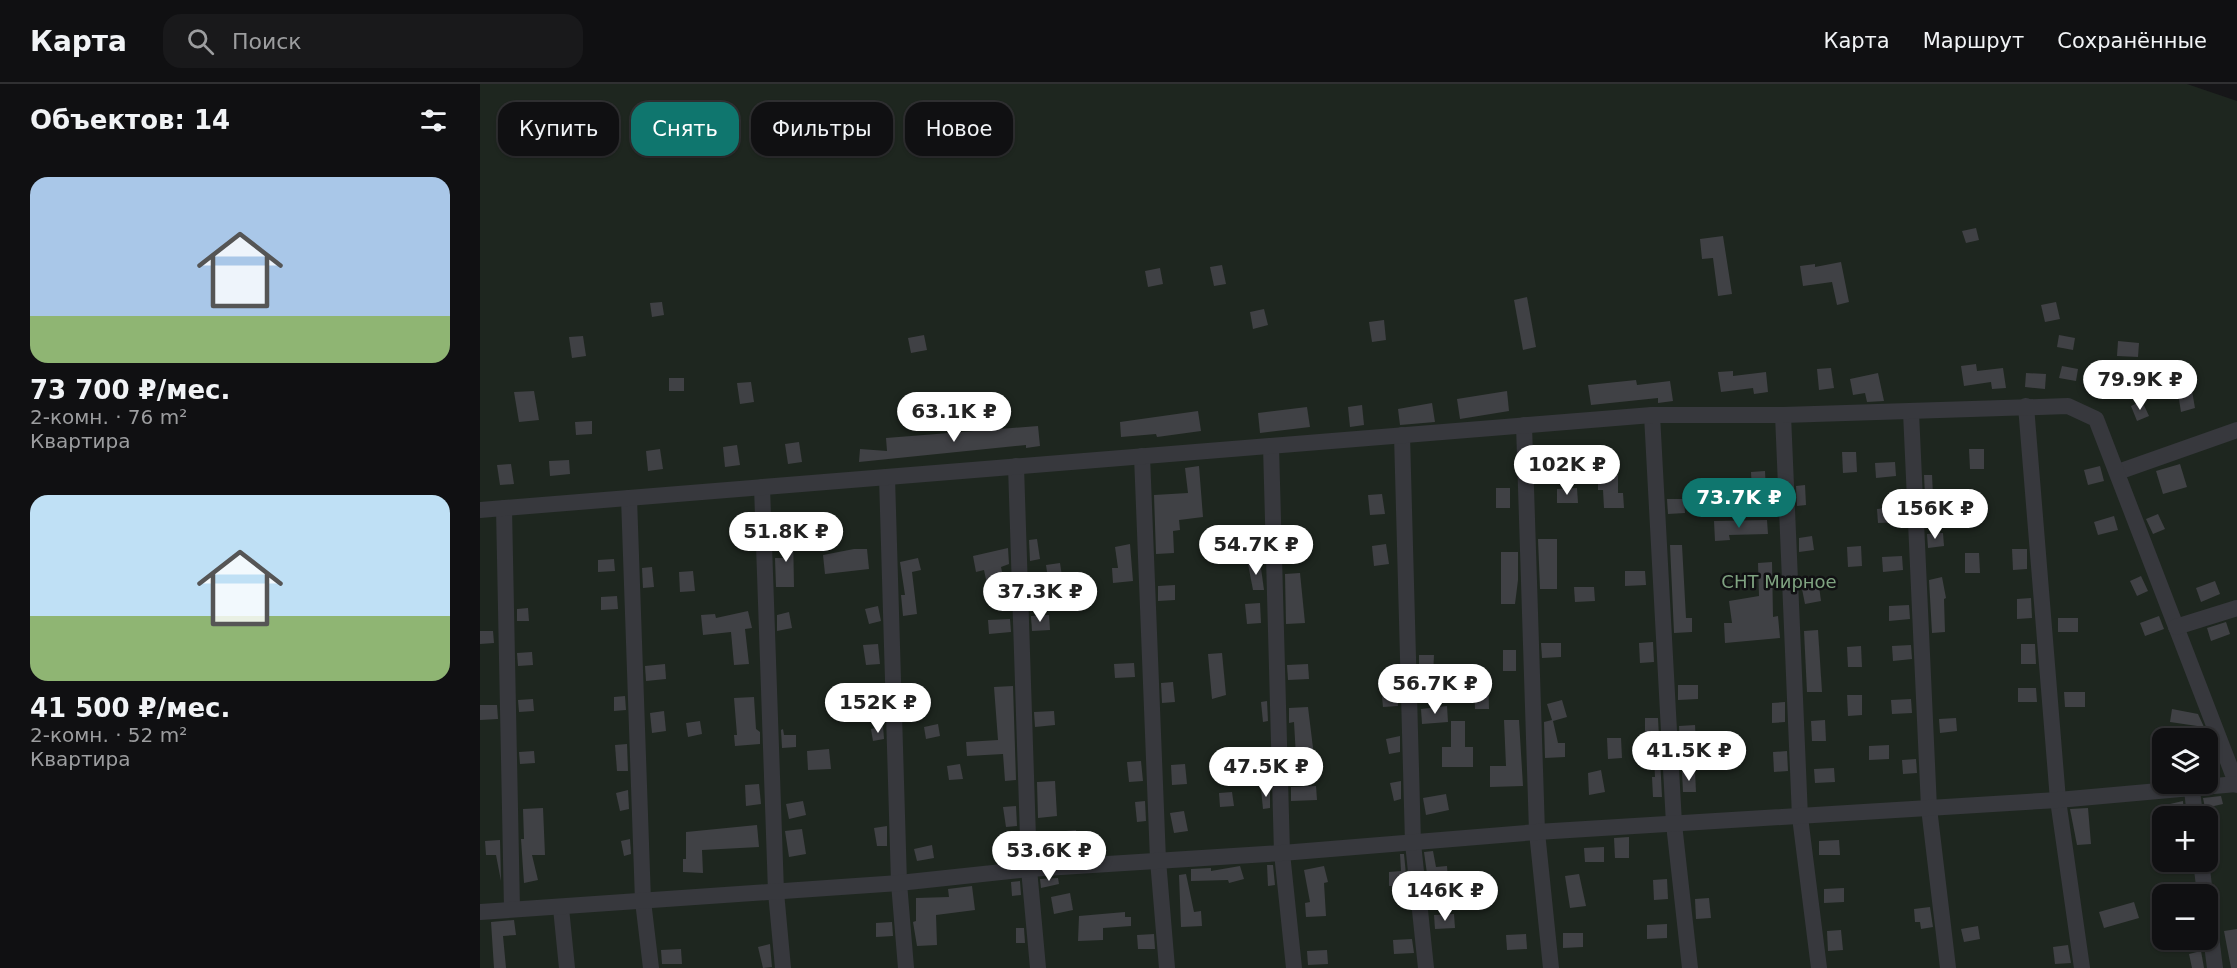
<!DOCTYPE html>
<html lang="ru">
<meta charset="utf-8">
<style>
body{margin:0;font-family:"DejaVu Sans",sans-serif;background:#19191b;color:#f1f3f6;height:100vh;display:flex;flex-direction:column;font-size:22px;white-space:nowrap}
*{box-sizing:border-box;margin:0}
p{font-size:20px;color:#9c9d9f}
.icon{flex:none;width:33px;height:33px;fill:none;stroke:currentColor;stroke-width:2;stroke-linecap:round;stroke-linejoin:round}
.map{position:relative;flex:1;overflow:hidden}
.panel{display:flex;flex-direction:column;background:#101012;width:480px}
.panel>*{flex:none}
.top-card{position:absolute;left:18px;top:18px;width:570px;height:54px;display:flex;gap:12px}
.buttons{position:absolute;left:1672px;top:644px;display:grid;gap:12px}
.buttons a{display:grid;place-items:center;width:66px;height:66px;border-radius:12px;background:#101012;box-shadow:0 2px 4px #0004,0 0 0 2px #303032;font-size:30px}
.price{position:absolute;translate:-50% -51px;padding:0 14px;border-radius:21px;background:#fff;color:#222;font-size:20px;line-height:39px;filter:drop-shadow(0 2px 3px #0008)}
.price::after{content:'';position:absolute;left:50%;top:36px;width:18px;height:14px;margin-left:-9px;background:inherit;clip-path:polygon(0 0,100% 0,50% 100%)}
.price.active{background:#0f766e;color:#fff}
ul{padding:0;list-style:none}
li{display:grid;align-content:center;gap:12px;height:318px;padding:0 30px}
li span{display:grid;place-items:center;height:186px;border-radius:18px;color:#555}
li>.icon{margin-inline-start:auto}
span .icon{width:108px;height:108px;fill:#fffc;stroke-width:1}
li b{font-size:26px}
h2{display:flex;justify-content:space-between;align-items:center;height:72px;padding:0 30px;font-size:26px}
.tag{padding:0 21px;border-radius:18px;background:#101012;box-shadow:0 2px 4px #0004,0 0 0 2px #303032;font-size:21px;line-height:54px}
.tag.active{background:#0f766e;color:#fff}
header{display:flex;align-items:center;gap:36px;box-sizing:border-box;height:84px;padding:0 30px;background:#101012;border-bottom:2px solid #303032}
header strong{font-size:28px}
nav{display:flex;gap:33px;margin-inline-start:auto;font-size:21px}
.search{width:420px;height:54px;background:#19191b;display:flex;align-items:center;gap:15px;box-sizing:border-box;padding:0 21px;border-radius:18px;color:#9c9d9f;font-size:22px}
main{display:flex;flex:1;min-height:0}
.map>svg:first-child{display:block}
</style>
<header>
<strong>Карта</strong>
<div class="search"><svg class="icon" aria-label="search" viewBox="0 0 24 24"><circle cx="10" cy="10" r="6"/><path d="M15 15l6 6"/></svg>Поиск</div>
<nav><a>Карта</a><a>Маршрут</a><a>Сохранённые</a></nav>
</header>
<main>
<section class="panel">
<h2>Объектов: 14<svg class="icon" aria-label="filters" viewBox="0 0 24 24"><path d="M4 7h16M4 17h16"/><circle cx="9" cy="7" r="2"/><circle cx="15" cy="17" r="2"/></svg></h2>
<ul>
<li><span style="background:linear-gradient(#a9c7e8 75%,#8fb573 0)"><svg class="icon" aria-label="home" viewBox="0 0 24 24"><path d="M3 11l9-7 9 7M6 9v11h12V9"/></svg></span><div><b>73 700 ₽/мес.</b><p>2-комн. · 76 m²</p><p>Квартира</p></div></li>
<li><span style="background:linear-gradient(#bfe0f5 65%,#8fb573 0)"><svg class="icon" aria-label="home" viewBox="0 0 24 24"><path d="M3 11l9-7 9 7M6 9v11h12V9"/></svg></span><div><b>41 500 ₽/мес.</b><p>2-комн. · 52 m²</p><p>Квартира</p></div></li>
</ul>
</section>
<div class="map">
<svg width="1757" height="884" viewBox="0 0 1757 884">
<rect width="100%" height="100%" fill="#161618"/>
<!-- green -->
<path fill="#1e261f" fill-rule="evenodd" d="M0,0h1707l50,17v867h-1757zM1683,654h45v45h-45zM1683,732h45v45h-45zM1683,810h45v45h-45z"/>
<!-- building -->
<g fill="#404145">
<polygon points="1496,144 1499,156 1486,159 1482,147"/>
<polygon points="1243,152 1252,210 1238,212 1233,174 1222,175 1220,155"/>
<polygon points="1361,178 1369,218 1357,221 1352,198 1323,202 1320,182 1335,180 1335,183"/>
<polygon points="742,181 746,200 734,202 730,183"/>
<polygon points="680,184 683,200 668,203 665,187"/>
<polygon points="1047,213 1056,263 1043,266 1034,216"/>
<polygon points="182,218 184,231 172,233 170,219"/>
<polygon points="1576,218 1580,235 1565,238 1561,221"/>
<polygon points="784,225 788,241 773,245 770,228"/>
<polygon points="904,236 906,256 892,258 889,238"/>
<polygon points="444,251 447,266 431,269 428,254"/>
<polygon points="1579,251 1595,254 1593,266 1577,263"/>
<polygon points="103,252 106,272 92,274 89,253"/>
<polygon points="1638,257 1659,259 1658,273 1637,272"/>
<polygon points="1496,280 1497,287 1523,284 1526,304 1512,305 1511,298 1484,302 1481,282"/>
<polygon points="1582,282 1598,285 1596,297 1579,294"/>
<polygon points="1351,284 1354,304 1339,306 1337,285"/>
<polygon points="1253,287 1253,292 1286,288 1288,308 1274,310 1273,304 1241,308 1238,288"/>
<polygon points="1398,289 1404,317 1387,318 1385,309 1373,311 1370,295"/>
<polygon points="1546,289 1566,290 1565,305 1545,303"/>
<rect x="189" y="294" width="15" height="13"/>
<polygon points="1710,295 1715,324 1701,328 1696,297"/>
<polygon points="1156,296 1157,301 1190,297 1193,317 1178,319 1178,314 1111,321 1108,301"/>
<polygon points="271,298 274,318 260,320 257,299"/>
<polygon points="54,307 59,336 39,338 34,308"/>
<polygon points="1027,307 1029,327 980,335 977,315"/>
<polygon points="1662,317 1669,332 1657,337 1651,322"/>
<polygon points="952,319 955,338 920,341 918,325"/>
<polygon points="882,321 884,341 870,343 868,323"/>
<polygon points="827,323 830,343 780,349 778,329"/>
<polygon points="718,327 721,347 677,353 676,350 641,353 640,338"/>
<polygon points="112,337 112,350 96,351 95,338"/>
<polygon points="558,342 560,362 546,364 546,361 379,378 380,365 407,367 406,354"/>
<polygon points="319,358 322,378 308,380 305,360"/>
<polygon points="257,361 260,381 245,383 243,363"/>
<polygon points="180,365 183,385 168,387 166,367"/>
<polygon points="1055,365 1067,365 1067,386 1056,385"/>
<polygon points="1489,365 1504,365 1504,385 1490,385"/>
<polygon points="1362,368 1376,368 1377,388 1363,389"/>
<polygon points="89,376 90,390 70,392 69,377"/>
<polygon points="1415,378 1416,392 1396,394 1395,379"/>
<polygon points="31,380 34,400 20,401 17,381"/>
<polygon points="1700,380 1707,403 1683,410 1676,387"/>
<polygon points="719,382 723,433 699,436 700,446 693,447 694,469 676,470 674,411 708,409 705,384"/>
<polygon points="1620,382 1624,397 1608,401 1604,386"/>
<polygon points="1285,387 1286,408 1272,408 1271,388"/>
<polygon points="1138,391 1138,409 1143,409 1144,424 1124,424 1123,406 1118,406 1118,392"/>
<polygon points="1444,391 1452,391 1453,411 1445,412"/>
<polygon points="1325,401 1326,421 1317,422 1316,402"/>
<rect x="1016" y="404" width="14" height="20"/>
<polygon points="1097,404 1098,419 1077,419 1077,405"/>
<polygon points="902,410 905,430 890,431 888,411"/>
<polygon points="1187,415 1204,415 1205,429 1188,430"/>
<polygon points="1417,423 1419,438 1398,439 1397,425"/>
<polygon points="1678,430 1685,445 1673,450 1666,435"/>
<polygon points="1634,432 1638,446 1618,451 1614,438"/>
<polygon points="1287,436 1288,450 1249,451 1250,456 1235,457 1234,437"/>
<polygon points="313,449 314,503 296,503 295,474 303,474 301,450"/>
<polygon points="1463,449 1464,462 1448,464 1447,450"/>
<polygon points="1332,452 1334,466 1319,468 1319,454"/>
<polygon points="557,455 560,475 550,477 549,456"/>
<polygon points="1058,455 1077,455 1077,505 1060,505"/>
<polygon points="650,460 653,497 633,499 632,484 638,484 635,463"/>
<polygon points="906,460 909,480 894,482 892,462"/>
<polygon points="1190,461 1202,461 1206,534 1212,534 1212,548 1194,549"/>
<polygon points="1381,462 1382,482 1368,483 1367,463"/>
<polygon points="528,464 529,480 521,483 527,512 510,515 504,486 496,488 493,472"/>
<polygon points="374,465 387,465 389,485 345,490 343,471"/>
<polygon points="1532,465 1547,465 1547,485 1533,486"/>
<polygon points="1021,468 1038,468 1038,496 1035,520 1021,520"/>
<polygon points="1485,469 1499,469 1500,489 1485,489"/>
<polygon points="1422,472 1423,486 1403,488 1402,473"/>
<polygon points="438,474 441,486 432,488 437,530 423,532 421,511 425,511 420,478"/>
<polygon points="134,475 135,487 118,488 118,476"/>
<polygon points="780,477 784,506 773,506 768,480"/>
<polygon points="1292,478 1293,533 1298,532 1300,554 1245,559 1244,539 1252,539 1249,517 1279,512 1278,479"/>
<polygon points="580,479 583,499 569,501 566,481"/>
<polygon points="172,483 174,503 163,504 162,484"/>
<polygon points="213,487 215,507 200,508 199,488"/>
<polygon points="1145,487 1165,487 1166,501 1145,502"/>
<polygon points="820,489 825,539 806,540 805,490"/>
<polygon points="1661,492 1668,507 1657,512 1650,497"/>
<polygon points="1462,493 1466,514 1464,515 1465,548 1452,549 1449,496"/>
<polygon points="1735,497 1740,510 1721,518 1716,504"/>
<polygon points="695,501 695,516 678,517 678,502"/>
<polygon points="1339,502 1341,517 1325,520 1322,505"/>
<polygon points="1094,503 1114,503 1115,517 1095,518"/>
<polygon points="137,512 138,525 121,526 121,513"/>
<polygon points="1551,514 1552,534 1537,535 1537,515"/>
<polygon points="780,519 781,539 767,540 765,520"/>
<polygon points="1429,521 1430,535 1409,537 1409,522"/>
<polygon points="398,522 401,537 389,540 385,525"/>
<polygon points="48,524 49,537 37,537 37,525"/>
<polygon points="268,527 272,544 265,545 269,580 254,581 251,548 223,551 221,531 235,530 236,534"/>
<polygon points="309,528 312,544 297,547 297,531"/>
<polygon points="569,531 570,546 552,547 551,532"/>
<polygon points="1679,532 1684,545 1665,552 1660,539"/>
<rect x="1578" y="534" width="20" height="14"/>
<polygon points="530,535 531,548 509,550 508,536"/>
<polygon points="1746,538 1750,550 1731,557 1727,544"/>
<polygon points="1338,546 1342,608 1327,608 1324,547"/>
<polygon points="0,547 13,547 14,559 0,560"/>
<polygon points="1173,558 1174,578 1160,579 1159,559"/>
<polygon points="1061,559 1081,559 1081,573 1062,574"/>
<polygon points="398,560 400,580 386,581 383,561"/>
<polygon points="1541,560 1555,560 1556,580 1541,580"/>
<polygon points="1431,561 1432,575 1413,577 1412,562"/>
<polygon points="1381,562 1382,583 1368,583 1367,563"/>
<rect x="1023" y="566" width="13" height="21"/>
<polygon points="52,568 53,581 38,582 37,569"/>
<polygon points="742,569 746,611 732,615 728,570"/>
<polygon points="939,571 954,571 953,591 939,591"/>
<polygon points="654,579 655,593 635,594 634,580"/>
<polygon points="185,580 186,595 166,597 165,582"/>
<polygon points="828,580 829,595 808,596 807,581"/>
<polygon points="994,592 1008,592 1009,625 995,625"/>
<polygon points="693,598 695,618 682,619 681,599"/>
<polygon points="401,601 403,614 392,616 389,603"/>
<polygon points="916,601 918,622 903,623 901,603"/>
<polygon points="1198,601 1218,601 1218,615 1198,616"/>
<polygon points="533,602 536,696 525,697 523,670 487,672 486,658 518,656 514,603"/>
<polygon points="1538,604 1556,604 1557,618 1538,618"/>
<polygon points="1584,608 1605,608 1605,623 1585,623"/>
<polygon points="446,611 448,626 431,628 430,613"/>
<polygon points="1367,611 1382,611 1382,631 1368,632"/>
<polygon points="145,612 146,626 134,627 134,613"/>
<polygon points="274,613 276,645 280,648 280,660 255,662 254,651 257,651 254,614"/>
<polygon points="53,615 54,627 39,628 38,616"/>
<polygon points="1431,615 1432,629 1412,630 1411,616"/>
<polygon points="1082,616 1087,633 1073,637 1078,659 1085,659 1085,673 1065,674 1064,638 1072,636 1067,620"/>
<polygon points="787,617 788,637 783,638 781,618"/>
<polygon points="1305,618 1305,638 1292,639 1292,619"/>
<polygon points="0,621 17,621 18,635 0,636"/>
<polygon points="967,622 968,638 942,640 941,625"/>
<polygon points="828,623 834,672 816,673 814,638 809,639 809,624"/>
<polygon points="1692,625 1718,630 1724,643 1690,638"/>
<polygon points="184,627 186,647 172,649 170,629"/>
<polygon points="574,627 575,641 555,643 554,628"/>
<polygon points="1165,634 1178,634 1182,713 1173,713 1172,693 1175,693 1173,651 1165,651"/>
<polygon points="1476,634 1477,647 1460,649 1459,635"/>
<polygon points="1024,636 1039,636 1043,702 1010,703 1010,682 1026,682"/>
<polygon points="1345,636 1346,657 1332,657 1331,637"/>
<polygon points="220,637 222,650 208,653 206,639"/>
<polygon points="971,637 985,637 985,663 993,663 993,683 962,683 962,663 971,663"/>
<polygon points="458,640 460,652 446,655 444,643"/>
<polygon points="1215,641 1216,662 1200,662 1199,642"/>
<polygon points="403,642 404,655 393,657 391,645"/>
<polygon points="303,645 304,651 316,651 316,663 302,664 301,646"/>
<polygon points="920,652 920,668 909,670 906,655"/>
<polygon points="1127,654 1141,654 1142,674 1128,675"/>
<polygon points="147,660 148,687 137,687 135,661"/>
<polygon points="1409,661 1409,675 1389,676 1389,662"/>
<polygon points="1258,663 1258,677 1238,678 1238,664"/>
<polygon points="349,665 351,685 328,686 327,667"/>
<polygon points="54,667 55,679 40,680 39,668"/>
<polygon points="1307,667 1308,687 1294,688 1293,668"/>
<polygon points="1436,675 1437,689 1423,690 1422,676"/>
<polygon points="661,677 663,697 649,698 647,678"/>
<polygon points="480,680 483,695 469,696 467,682"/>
<polygon points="705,680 707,700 692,701 691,681"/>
<polygon points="1354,684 1355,698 1335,699 1334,685"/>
<polygon points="1121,686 1125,708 1109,711 1108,689"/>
<polygon points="1215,687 1216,708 1203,708 1202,688"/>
<polygon points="575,697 577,732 558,734 557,698"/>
<polygon points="921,697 921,715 914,717 910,699"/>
<polygon points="279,700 281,720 266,722 265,701"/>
<polygon points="836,702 837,716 811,717 811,703"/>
<polygon points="790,704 790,724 783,725 781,705"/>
<polygon points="148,706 149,725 140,727 136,709"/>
<polygon points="752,708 754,722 740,723 739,709"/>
<polygon points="966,710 969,726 946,731 943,714"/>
<polygon points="1741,712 1743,720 1725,724 1723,714"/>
<polygon points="323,717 326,731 309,735 306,720"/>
<polygon points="665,717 666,737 657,738 655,718"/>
<polygon points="1703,717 1704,732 1692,732 1690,720"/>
<polygon points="536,722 537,742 526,743 523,723"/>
<polygon points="63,724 65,771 52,771 58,796 44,799 41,755 44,755 43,725"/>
<polygon points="1608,724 1611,760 1597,761 1590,725"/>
<polygon points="704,727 708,747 694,749 690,729"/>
<polygon points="277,741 279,763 222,766 223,789 203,788 203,775 206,775 206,748"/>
<polygon points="407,742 407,762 397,762 394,744"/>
<polygon points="322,745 326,770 309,773 305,747"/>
<polygon points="596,746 597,761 577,762 576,748"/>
<polygon points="1149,753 1149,774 1135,774 1134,754"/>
<polygon points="150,755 151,770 144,772 141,757"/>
<polygon points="20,756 21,797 16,771 6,771 5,757"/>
<polygon points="1359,756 1360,771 1339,771 1339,757"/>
<polygon points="452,761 454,774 437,777 434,765"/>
<polygon points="1124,763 1124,778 1105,778 1104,764"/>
<polygon points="953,767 956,783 967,782 968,796 948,797 944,768"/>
<polygon points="920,770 924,770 927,801 909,802 909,788 921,787"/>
<polygon points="787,781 793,781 795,801 788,802"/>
<polygon points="760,782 764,795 749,799 748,796 711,797 711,785 731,784 731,787"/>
<polygon points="844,782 848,798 844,799 846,832 826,833 825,819 830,818 824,786"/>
<polygon points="706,790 714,828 721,827 722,842 701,843 699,791"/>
<polygon points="1099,790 1106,822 1090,824 1085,792"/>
<polygon points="578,794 579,800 561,804 560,795"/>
<polygon points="1187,795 1188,815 1174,816 1173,796"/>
<polygon points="540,797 541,811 532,812 531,798"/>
<polygon points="492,802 495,826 456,831 457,861 437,862 433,838 436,837 436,814 469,813 468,805"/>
<polygon points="1364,804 1364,818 1344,819 1344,805"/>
<polygon points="590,809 593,826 574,830 571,813"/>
<polygon points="1229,814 1231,834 1216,835 1215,815"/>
<polygon points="1654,818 1659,834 1624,844 1619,828"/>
<polygon points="1450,823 1453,843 1441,845 1440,838 1435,838 1434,825"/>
<polygon points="645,828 645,833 651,833 651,842 623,844 623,856 598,857 599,832"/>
<polygon points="974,830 975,844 955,845 954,831"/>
<polygon points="34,836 36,851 23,852 26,884 14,884 11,838"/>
<polygon points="412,838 413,852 396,853 396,839"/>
<polygon points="1187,840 1187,854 1167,855 1167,841"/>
<polygon points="1498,842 1500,855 1484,858 1481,845"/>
<polygon points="536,844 544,844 545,859 536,859"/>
<polygon points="1757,845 1757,884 1751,884 1744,847"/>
<polygon points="1361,846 1363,866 1348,867 1347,847"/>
<polygon points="1083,849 1103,849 1103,863 1083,864"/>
<polygon points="674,850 675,865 658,865 657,851"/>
<polygon points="1046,850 1047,865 1027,866 1026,851"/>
<polygon points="932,855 934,869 914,870 913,856"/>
<polygon points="290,860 292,883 283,884 278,863"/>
<polygon points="1588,861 1591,879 1575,880 1573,863"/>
<polygon points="201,865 202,880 182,880 181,866"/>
<polygon points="847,866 848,880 828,881 827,867"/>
<polygon points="1721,867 1724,884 1712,884 1709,870"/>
</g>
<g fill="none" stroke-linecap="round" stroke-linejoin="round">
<!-- minor -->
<g stroke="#37383d" stroke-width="16">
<polyline points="1546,322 1578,716 1602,884"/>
<polyline points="1431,328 1449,724 1468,884"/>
<polyline points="1172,331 1194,740 1210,884"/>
<polyline points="1303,331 1320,733 1339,884"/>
<polyline points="1044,341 1057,748 1071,884"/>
<polyline points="922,351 933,759 946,884"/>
<polyline points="791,362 802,769 814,884"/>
<polyline points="662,372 678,776 687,884"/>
<polyline points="536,382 549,785 558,884"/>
<polyline points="1638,388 1757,346"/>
<polyline points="407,393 419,799 426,884"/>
<polyline points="282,403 296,808 303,884"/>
<polyline points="149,414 163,817 171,884"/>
<polyline points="24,424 32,825"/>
<polyline points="0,426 1172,331 1303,331 1588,322 1616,335 1757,701"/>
<polyline points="1696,543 1757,524"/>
<polyline points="1712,706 1715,732"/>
<polyline points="1721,777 1725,810"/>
<polyline points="81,824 87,884"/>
<polyline points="0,828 419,799 549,785 802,769 1057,748 1578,716 1757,700"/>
<polyline points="1728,829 1735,884"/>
</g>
</g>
<g text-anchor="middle" stroke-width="5" stroke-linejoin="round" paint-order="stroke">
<!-- park labels -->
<g font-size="18" fill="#7fa381" stroke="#111113">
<text x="1299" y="504">СНТ Мирное</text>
</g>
</g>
</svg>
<div class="buttons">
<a><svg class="icon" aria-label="layers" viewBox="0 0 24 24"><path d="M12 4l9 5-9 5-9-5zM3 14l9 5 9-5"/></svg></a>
<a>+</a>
<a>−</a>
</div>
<b class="price" style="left:1660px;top:327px">79.9K ₽</b>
<b class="price" style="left:474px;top:359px">63.1K ₽</b>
<b class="price" style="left:1087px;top:412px">102K ₽</b>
<b class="price active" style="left:1259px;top:445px">73.7K ₽</b>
<b class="price" style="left:1455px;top:456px">156K ₽</b>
<b class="price" style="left:306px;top:479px">51.8K ₽</b>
<b class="price" style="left:776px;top:492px">54.7K ₽</b>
<b class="price" style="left:560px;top:539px">37.3K ₽</b>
<b class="price" style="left:955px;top:631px">56.7K ₽</b>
<b class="price" style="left:398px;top:650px">152K ₽</b>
<b class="price" style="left:1209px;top:698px">41.5K ₽</b>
<b class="price" style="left:786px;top:714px">47.5K ₽</b>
<b class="price" style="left:569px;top:798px">53.6K ₽</b>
<b class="price" style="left:965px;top:838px">146K ₽</b>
<div class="top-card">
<a class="tag">Купить</a>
<a class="tag active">Снять</a>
<a class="tag">Фильтры</a>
<a class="tag">Новое</a>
</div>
</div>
</main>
